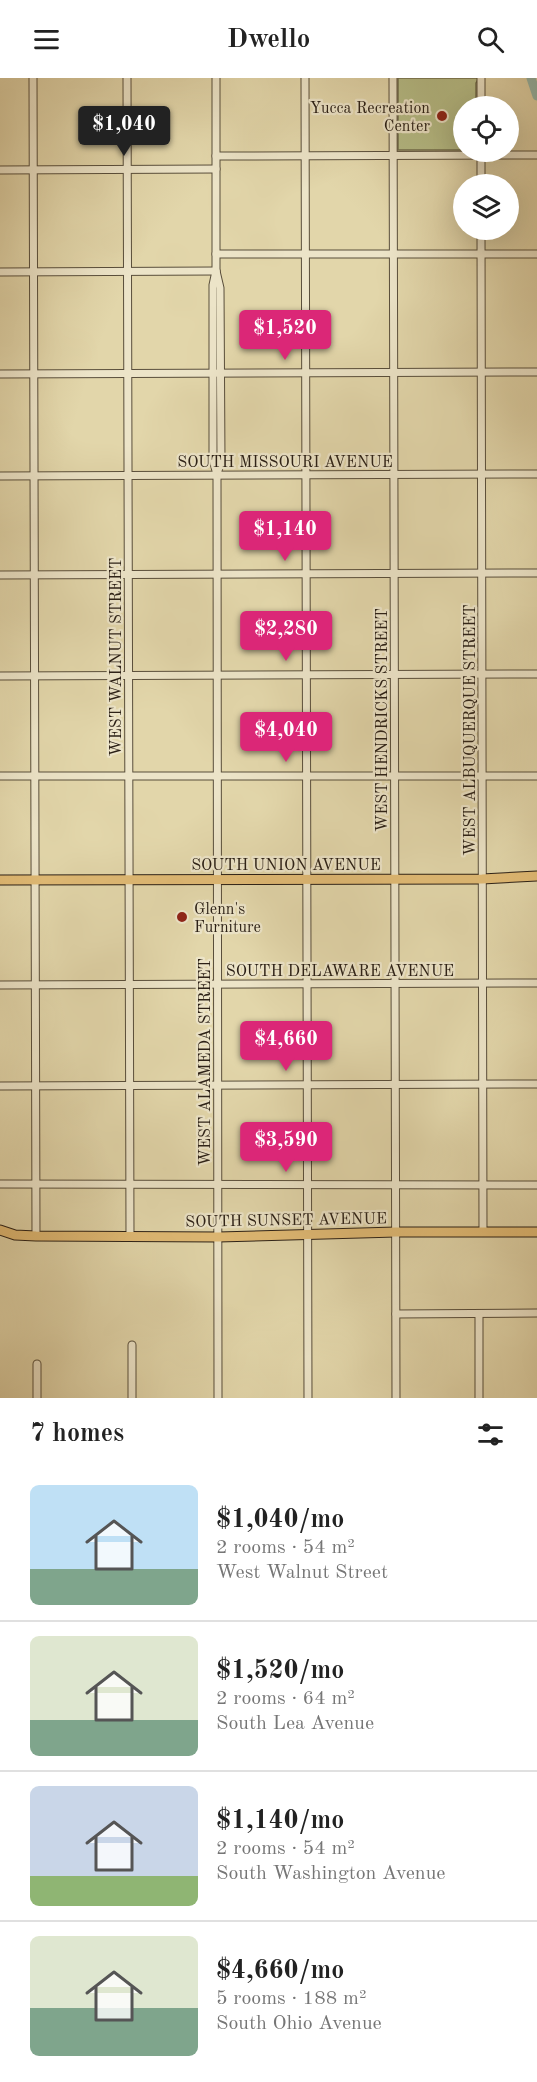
<!DOCTYPE html>
<meta charset="utf-8">
<style>
body{margin:0;font-family:"Old Standard TT",serif;background:#f6f6f6;color:#222;height:100vh;display:flex;flex-direction:column;font-size:22px;white-space:nowrap}
*{box-sizing:border-box;margin:0}
p{font-size:20px;color:#767676}
.icon{flex:none;width:33px;height:33px;fill:none;stroke:currentColor;stroke-width:2;stroke-linecap:round;stroke-linejoin:round}
.map{position:relative;height:1320px;overflow:hidden}
.drawer{display:flex;flex-direction:column;background:#fff;flex:1}
.drawer>*{flex:none}
.controls{position:absolute;left:453px;top:18px;display:grid;gap:12px}
.controls a{display:grid;place-items:center;width:66px;height:66px;border-radius:50%;background:#fff;box-shadow:0 6px 24px #0002;font-size:30px}
.price{position:absolute;translate:-50% -51px;padding:0 14px;border-radius:6px;background:#db2777;color:#fff;font-size:20px;line-height:39px;filter:drop-shadow(0 2px 3px #0008)}
.price::after{content:'';position:absolute;left:50%;top:36px;width:18px;height:14px;margin-left:-9px;background:inherit;clip-path:polygon(0 0,100% 0,50% 100%)}
.price.on{background:#222;color:#fff}
ul{padding:0;list-style:none}
li{display:flex;align-items:center;gap:18px;height:150px;padding:0 30px}
li+li{border-top:2px solid #e0e0e0}
li span{display:grid;place-items:center;flex:none;width:168px;height:120px;border-radius:9px;color:#555}
li>.icon{margin-inline-start:auto}
span .icon{width:72px;height:72px;fill:#fffc;stroke-width:1}
li b{font-size:26px}
h2{display:flex;justify-content:space-between;align-items:center;height:72px;padding:0 30px;font-size:26px}
header{display:flex;justify-content:space-between;align-items:center;height:78px;padding:0 30px;background:#fff;font-size:27px;font-weight:600}
.map>svg:first-child{display:block}
</style>
<header><svg class="icon" aria-label="menu" viewBox="0 0 24 24"><path d="M4 6h16M4 12h16M4 18h16"/></svg>Dwello<svg class="icon" aria-label="search" viewBox="0 0 24 24"><circle cx="10" cy="10" r="6"/><path d="M15 15l6 6"/></svg></header>
<div class="map">
<svg width="537" height="1320" viewBox="0 0 537 1320">
<rect width="100%" height="100%" fill="#e2d6aa"/>
<filter id="stains"><feTurbulence type="fractalNoise" baseFrequency=".00333" numOctaves="4"/><feColorMatrix values="0 0 0 0 .2 0 0 0 0 .09 0 0 0 0 .02 0 0 0 .5 -.17"/></filter>
<radialGradient id="worn" r=".72"><stop offset=".6" stop-color="#630" stop-opacity="0"/><stop offset="1" stop-color="#630" stop-opacity=".3"/></radialGradient>
<!-- green -->
<polygon fill="#b6bd87" stroke="#706e4e" stroke-width="1.5" points="398,0 479,0 476,5 476,28 464,28 463,72 398,72"/>
<g fill="none" stroke-linecap="round" stroke-linejoin="round">
<!-- river -->
<polyline stroke="#95b9ad" stroke-width="9" points="531,0 537,18"/>
<!-- minor casing -->
<g stroke="#594e3b" stroke-width="9">
<g id="minor">
<polyline points="33,0 36,1158"/>
<polyline points="127,0 130,1158"/>
<polyline points="216,0 216,193 213,207 213,381 217,397 218,1320"/>
<polyline points="305,0 308,1320"/>
<polyline points="393,0 396,1320"/>
<polyline points="481,28 481,0"/>
<polyline points="481,74 481,106"/>
<polyline points="216,78 537,77"/>
<polyline points="0,92 216,91"/>
<polyline points="481,152 483,1153"/>
<polyline points="216,176 537,176"/>
<polyline points="216,193 220,210 221,383 217,396"/>
<polyline points="0,194 216,193"/>
<polyline points="0,296 537,294"/>
<polyline points="0,398 537,396"/>
<polyline points="0,497 537,495"/>
<polyline points="0,598 537,596"/>
<polyline points="0,698 537,698"/>
<polyline points="0,907 537,905"/>
<polyline points="0,1008 537,1006"/>
<polyline points="0,1106 537,1107"/>
<polyline points="396,1236 537,1235"/>
<polyline points="479,1236 479,1320"/>
<polyline points="37,1286 37,1320"/>
<polyline points="132,1320 132,1267"/>
</g>
</g>
<!-- major casing -->
<g stroke="#2b2016" stroke-width="11">
<g id="major">
<polyline points="0,802 482,801 537,798"/>
<polyline points="0,1152 15,1157 36,1158 218,1159 396,1154 537,1154"/>
</g>
</g>
<!-- minor -->
<use href="#minor" stroke="#ece4c8" stroke-width="7"/>
<!-- major -->
<use href="#major" stroke="#e1bb75" stroke-width="9"/>
</g>
<!-- markers -->
<g fill="#8f2418" stroke="#ece4c8" stroke-width="2">
<circle cx="442" cy="38" r="6"/>
<circle cx="182" cy="839" r="6"/>
</g>
<g text-anchor="middle" stroke-width="4.5" stroke-linejoin="round" paint-order="stroke">
<!-- poi labels -->
<g font-size="16" fill="#2b2016" stroke="#ece4c8" text-anchor="end">
<text x="430" y="35">Yucca Recreation<tspan x="430" dy="18">Center</tspan></text>
<text x="194" y="836" text-anchor="start">Glenn's<tspan x="194" dy="18">Furniture</tspan></text>
</g>
<!-- street labels -->
<g font-size="16" fill="#2b2016" stroke="#ece4c8">
<text x="285" y="389">SOUTH MISSOURI AVENUE</text>
<text transform="translate(115 579) rotate(-90)" y="6">WEST WALNUT STREET</text>
<text transform="translate(381 642) rotate(-90)" y="6">WEST HENDRICKS STREET</text>
<text transform="translate(469 652) rotate(-90)" y="6">WEST ALBUQUERQUE STREET</text>
<text x="286" y="792">SOUTH UNION AVENUE</text>
<text x="340" y="898">SOUTH DELAWARE AVENUE</text>
<text transform="translate(204 984) rotate(-90)" y="6">WEST ALAMEDA STREET</text>
<text transform="translate(286 1141) rotate(-1)" y="6">SOUTH SUNSET AVENUE</text>
</g>
</g>
<rect width="100%" height="100%" filter="url(#stains)"/>
<rect width="100%" height="100%" fill="url(#worn)"/>
</svg>
<div class="controls">
<a><svg class="icon" aria-label="locate" viewBox="0 0 24 24"><circle cx="12" cy="12" r="6"/><path d="M12 2v4M12 18v4M2 12h4M18 12h4"/></svg></a>
<a><svg class="icon" aria-label="layers" viewBox="0 0 24 24"><path d="M12 4l9 5-9 5-9-5zM3 14l9 5 9-5"/></svg></a>
</div>
<b class="price on" style="left:124px;top:79px">$1,040</b>
<b class="price" style="left:285px;top:283px">$1,520</b>
<b class="price" style="left:285px;top:484px">$1,140</b>
<b class="price" style="left:286px;top:584px">$2,280</b>
<b class="price" style="left:286px;top:685px">$4,040</b>
<b class="price" style="left:286px;top:994px">$4,660</b>
<b class="price" style="left:286px;top:1095px">$3,590</b>
</div>
<section class="drawer">
<h2>7 homes<svg class="icon" aria-label="filters" viewBox="0 0 24 24"><path d="M4 7h16M4 17h16"/><circle cx="9" cy="7" r="2"/><circle cx="15" cy="17" r="2"/></svg></h2>
<ul>
<li><span style="background:linear-gradient(#bfe0f5 70%,#7fa58c 0)"><svg class="icon" aria-label="home" viewBox="0 0 24 24"><path d="M3 11l9-7 9 7M6 9v11h12V9"/></svg></span><div><b>$1,040/mo</b><p>2 rooms · 54 m²</p><p>West Walnut Street</p></div></li>
<li><span style="background:linear-gradient(#dfe7d0 70%,#7fa58c 0)"><svg class="icon" aria-label="home" viewBox="0 0 24 24"><path d="M3 11l9-7 9 7M6 9v11h12V9"/></svg></span><div><b>$1,520/mo</b><p>2 rooms · 64 m²</p><p>South Lea Avenue</p></div></li>
<li><span style="background:linear-gradient(#c9d6e8 75%,#8fb573 0)"><svg class="icon" aria-label="home" viewBox="0 0 24 24"><path d="M3 11l9-7 9 7M6 9v11h12V9"/></svg></span><div><b>$1,140/mo</b><p>2 rooms · 54 m²</p><p>South Washington Avenue</p></div></li>
<li><span style="background:linear-gradient(#dfe7d0 60%,#7fa58c 0)"><svg class="icon" aria-label="home" viewBox="0 0 24 24"><path d="M3 11l9-7 9 7M6 9v11h12V9"/></svg></span><div><b>$4,660/mo</b><p>5 rooms · 188 m²</p><p>South Ohio Avenue</p></div></li>
</ul>
</section>
